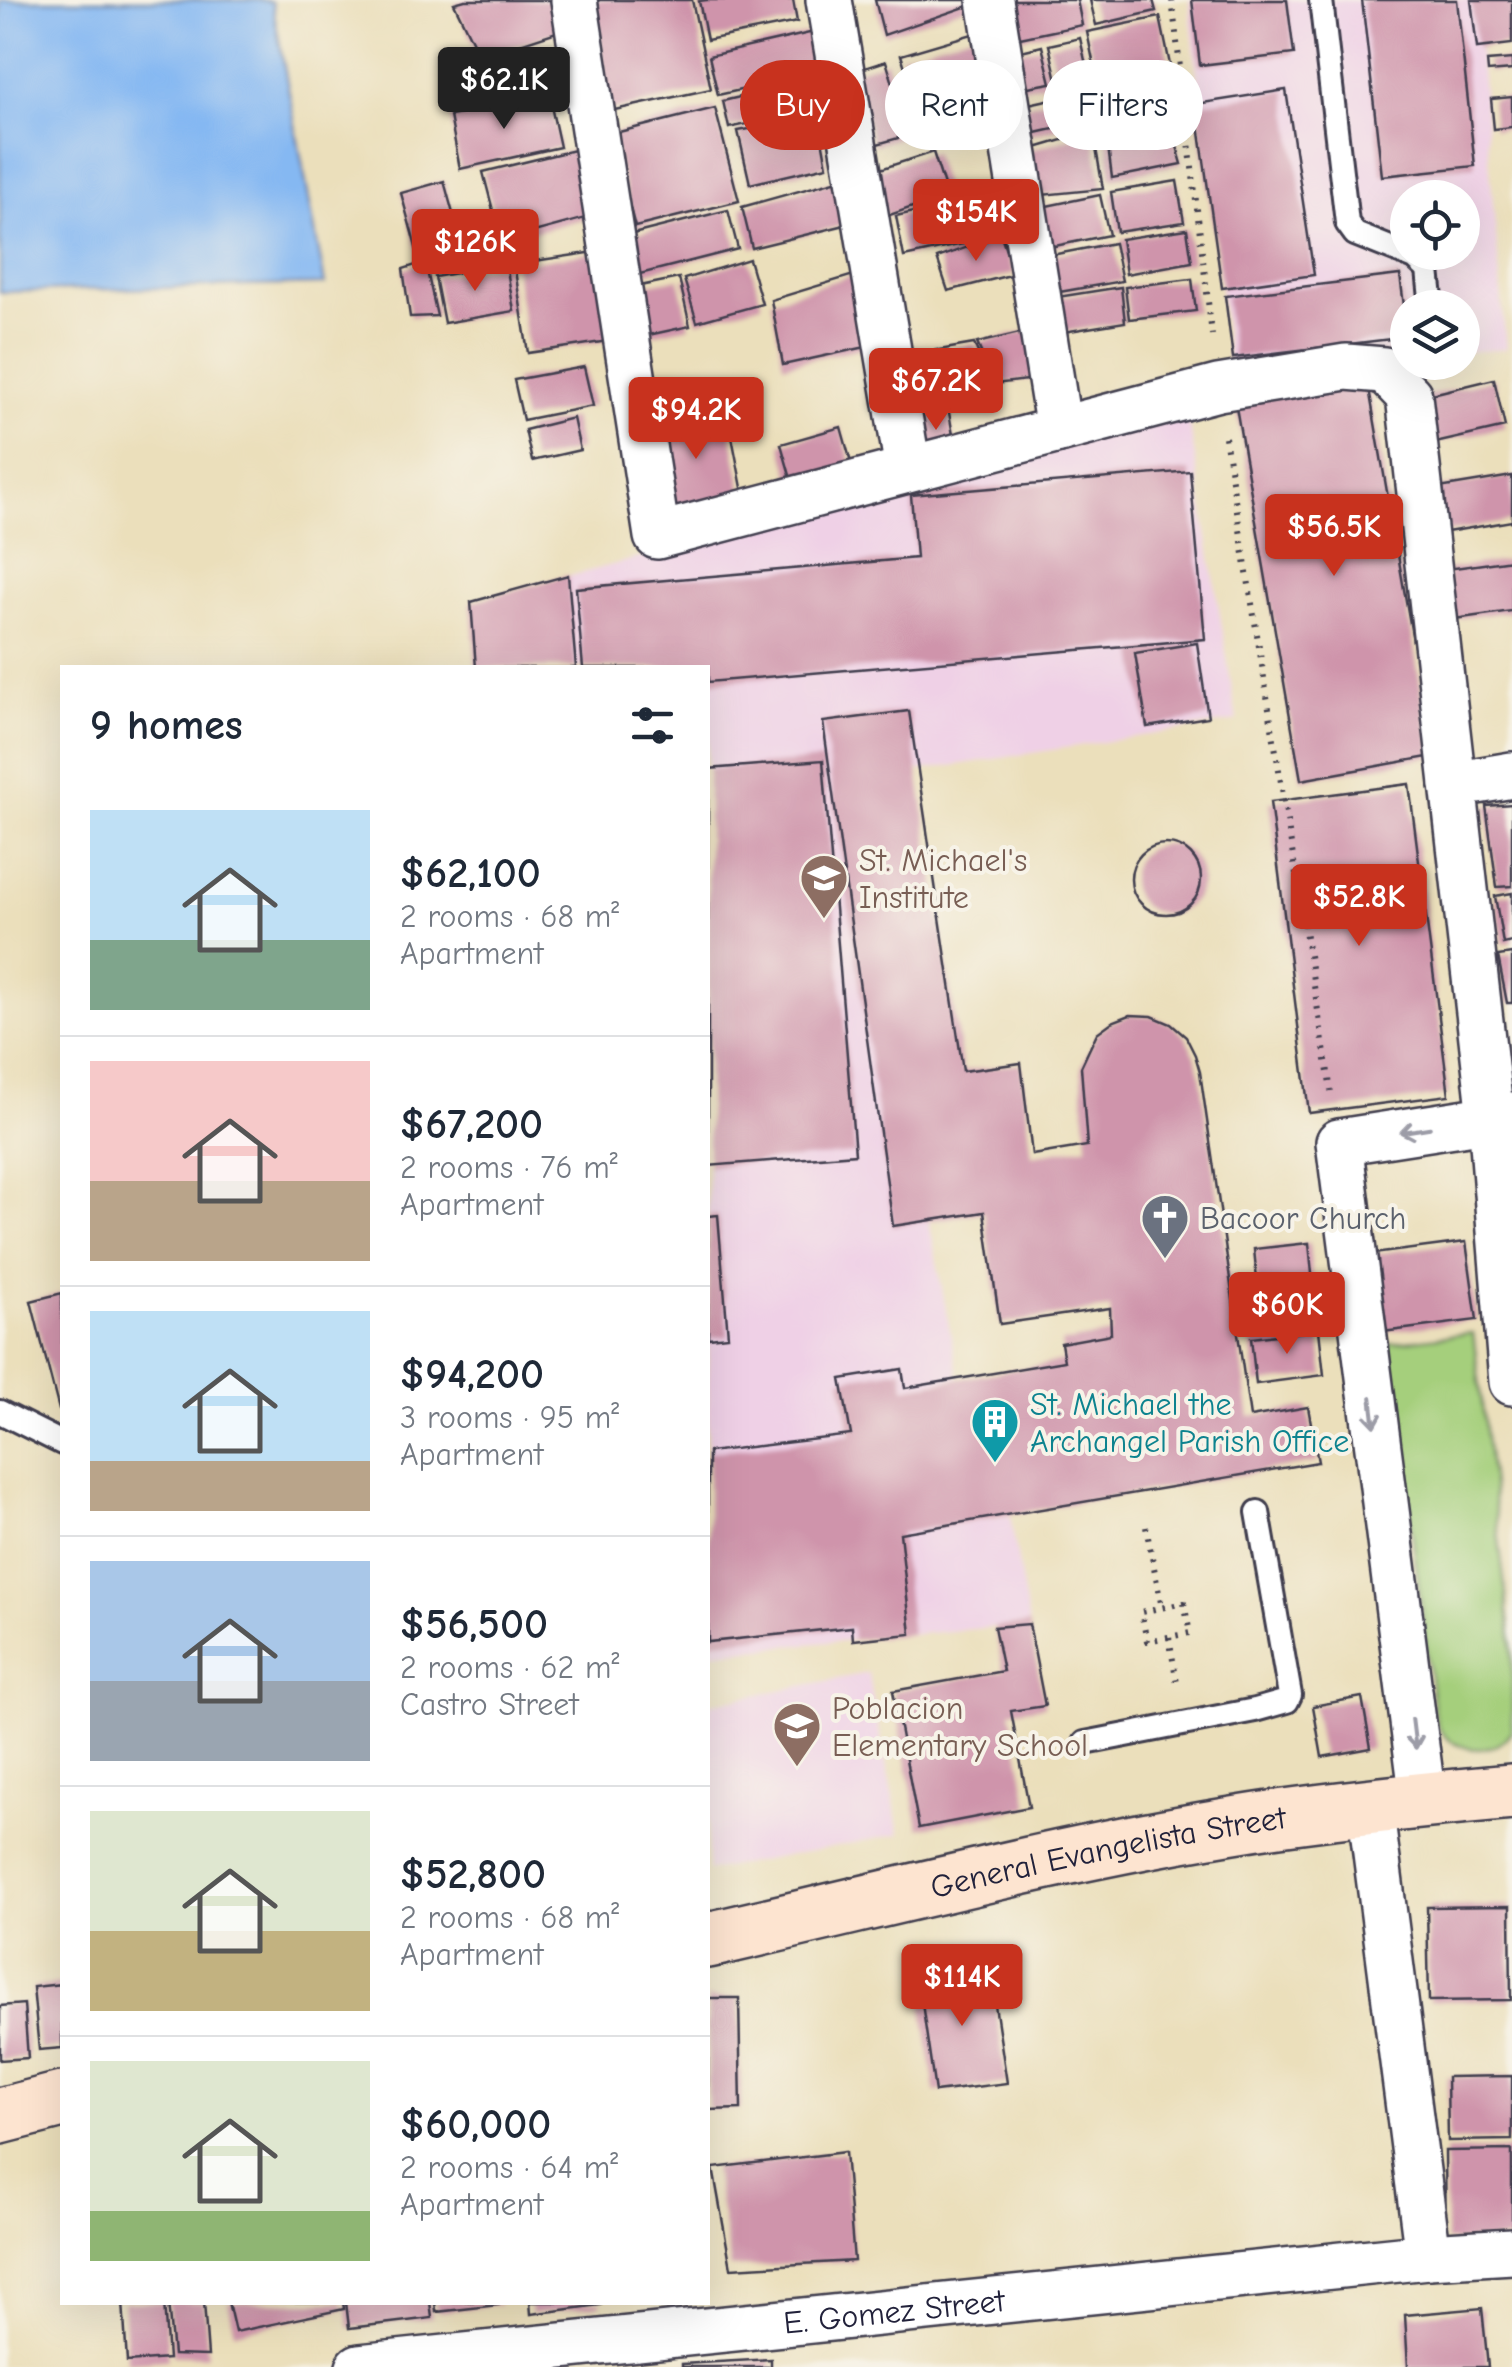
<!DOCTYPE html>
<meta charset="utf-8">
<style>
body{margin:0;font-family:"Comic Neue",sans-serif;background:#f6f6f7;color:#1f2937;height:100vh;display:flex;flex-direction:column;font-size:38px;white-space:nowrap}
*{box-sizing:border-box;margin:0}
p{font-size:32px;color:#747a83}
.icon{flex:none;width:55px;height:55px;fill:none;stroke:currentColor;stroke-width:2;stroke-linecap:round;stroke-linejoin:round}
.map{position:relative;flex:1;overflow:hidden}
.details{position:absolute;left:60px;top:665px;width:650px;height:1640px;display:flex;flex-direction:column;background:#fff;border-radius:0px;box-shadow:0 10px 40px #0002}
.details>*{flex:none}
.banner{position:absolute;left:740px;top:60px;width:620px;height:90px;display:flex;gap:20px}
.tools{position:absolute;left:1390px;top:180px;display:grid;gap:20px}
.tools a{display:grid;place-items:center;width:90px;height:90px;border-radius:50%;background:#fff;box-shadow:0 10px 40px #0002;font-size:50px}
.price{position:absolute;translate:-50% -85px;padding:0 22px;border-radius:10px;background:#c8321e;color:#fff;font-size:32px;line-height:65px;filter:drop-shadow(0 2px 5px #0008)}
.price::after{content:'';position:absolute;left:50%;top:60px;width:30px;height:22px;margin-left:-15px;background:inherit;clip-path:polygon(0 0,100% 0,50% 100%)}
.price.active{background:#222;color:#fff}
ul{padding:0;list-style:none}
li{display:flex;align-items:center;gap:30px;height:250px;padding:0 30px}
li+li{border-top:2px solid #e0e1e3}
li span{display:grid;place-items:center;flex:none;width:280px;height:200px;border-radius:0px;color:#555}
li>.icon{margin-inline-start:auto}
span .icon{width:120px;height:120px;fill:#fffc;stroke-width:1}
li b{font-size:42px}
h2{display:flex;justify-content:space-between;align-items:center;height:120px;padding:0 30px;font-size:42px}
.tag{padding:0 35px;border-radius:45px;background:#fff;box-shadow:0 10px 40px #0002;font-size:35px;line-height:90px}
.tag.active{background:#c8321e;color:#fff}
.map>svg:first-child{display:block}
</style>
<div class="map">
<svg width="1512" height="2367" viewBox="0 0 1512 2367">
<rect width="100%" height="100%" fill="#f7f3e8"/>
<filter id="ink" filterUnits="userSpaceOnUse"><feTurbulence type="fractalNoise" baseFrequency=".01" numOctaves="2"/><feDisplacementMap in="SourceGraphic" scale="20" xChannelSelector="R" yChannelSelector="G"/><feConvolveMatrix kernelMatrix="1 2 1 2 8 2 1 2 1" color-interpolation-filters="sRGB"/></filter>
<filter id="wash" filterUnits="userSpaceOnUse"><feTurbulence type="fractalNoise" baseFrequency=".0048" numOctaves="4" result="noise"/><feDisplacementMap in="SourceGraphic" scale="40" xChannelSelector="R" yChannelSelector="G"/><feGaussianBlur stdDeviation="2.25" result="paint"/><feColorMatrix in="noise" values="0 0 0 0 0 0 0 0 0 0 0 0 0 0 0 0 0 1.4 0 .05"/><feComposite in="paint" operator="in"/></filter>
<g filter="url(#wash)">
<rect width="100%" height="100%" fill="#ebdfbb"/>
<!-- built -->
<g fill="#efd0e6" fill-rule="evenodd">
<path d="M1189,0h286l31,349 -43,3 -1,-44h-54l-1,49 -178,13zM1408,198h54v54h-54z"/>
<polygon points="1188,414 1237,721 918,771 984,1212 929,1221 959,1378 905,1388 902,1369 841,1380 868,1538 1010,1515 1029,1624 708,1653 708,668 476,667 471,602"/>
<polygon points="868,1673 900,1834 708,1871 708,1704"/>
</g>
<!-- green -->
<path fill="#a5cf7b" stroke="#64785b" stroke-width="2.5" d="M1473,1333l39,310v87c-2,3 -9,11 -12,13 -18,12 -50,5 -61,-15 -3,-5 -3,-11 -5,-16l-45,-369z"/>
<!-- water -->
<polygon fill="#85b8f2" stroke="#546d96" stroke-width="2.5" points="0,0 261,0 272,2 325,284 0,292"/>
<g id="blocks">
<!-- building -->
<g fill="#cf94ab">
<polygon points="465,0 561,0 569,28 480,57 454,3"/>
<polygon points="594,0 692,0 711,89 610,111"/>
<polygon points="707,0 793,0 797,22 707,40 699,1"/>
<polygon points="875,0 970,0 971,5 884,35"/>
<polygon points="1015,0 1077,0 1082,25 1020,38 1012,1"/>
<polygon points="1090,0 1153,0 1156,11 1096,25"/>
<polygon points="1192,0 1287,0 1294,54 1200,65"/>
<polygon points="1362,0 1457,0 1475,166 1382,176"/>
<polygon points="1471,0 1512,0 1512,44 1477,48"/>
<polygon points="1160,17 1174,84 1101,99 1087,32"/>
<polygon points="814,32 822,72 718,95 709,56"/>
<polygon points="979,32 991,78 916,101 901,55"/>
<polygon points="1080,38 1090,83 1059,89 1049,45"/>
<polygon points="1042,46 1051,83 1022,88 1013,53"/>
<polygon points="1512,59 1512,70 1488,72 1487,61"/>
<polygon points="886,61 909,135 874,145 852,72"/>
<polygon points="821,78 828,106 729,128 723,101"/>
<polygon points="1092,90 1098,119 1027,135 1020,106"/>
<polygon points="1286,90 1314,275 1222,288 1196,104"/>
<polygon points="549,97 560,147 460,169 450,116"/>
<polygon points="1512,97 1512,127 1494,129 1491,99"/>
<polygon points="715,108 739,201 635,227 611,134"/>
<polygon points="1168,115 1182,164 1112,178 1106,131"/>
<polygon points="818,117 827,166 750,184 738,131"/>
<polygon points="1093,131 1103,189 1032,196 1029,150"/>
<polygon points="574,150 593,216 501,241 483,172"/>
<polygon points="933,152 947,195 887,216 868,173"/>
<polygon points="838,180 849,224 752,248 742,207"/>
<polygon points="444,181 460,239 417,251 401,193"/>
<polygon points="1177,181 1184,222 1117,232 1111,192"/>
<polygon points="1100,195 1109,235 1040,249 1032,209"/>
<polygon points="964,201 972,242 904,257 896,216"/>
<polygon points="728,210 738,249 640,274 629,235"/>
<polygon points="1187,229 1192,262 1126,274 1121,239"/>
<polygon points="1001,235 1014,274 948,291 937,258"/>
<polygon points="1114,243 1122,281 1048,294 1041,257"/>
<polygon points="609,250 622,339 528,353 514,264"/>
<polygon points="749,259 762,304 697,322 684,279"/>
<polygon points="425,262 437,316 410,317 403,269"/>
<polygon points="506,264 514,311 444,323 435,277"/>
<polygon points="860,273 875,345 783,365 771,300"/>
<polygon points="1400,275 1408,337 1233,358 1225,296"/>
<polygon points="679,278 690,326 644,336 635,287"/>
<polygon points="1192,279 1196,311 1129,319 1125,287"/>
<polygon points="1121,287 1125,322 1051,334 1045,299"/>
<polygon points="1032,330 1036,379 995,384 977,343"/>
<polygon points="974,344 993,385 948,389 939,350"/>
<polygon points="937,350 947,394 912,394 905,356"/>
<polygon points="584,367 593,406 523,420 514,380"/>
<polygon points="1367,377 1433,756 1301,780 1235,401"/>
<polygon points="1494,379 1505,427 1431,444 1420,397"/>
<polygon points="726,406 745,503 666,519 646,422"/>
<polygon points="948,407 956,452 923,458 916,413"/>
<polygon points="573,418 580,450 532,461 525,430"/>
<polygon points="841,427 854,473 794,489 781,444"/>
<polygon points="1190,471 1205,639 708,682 708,668 583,668 576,588 916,558 911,495"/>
<polygon points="1512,476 1512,521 1441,533 1433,489"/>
<polygon points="1512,560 1512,611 1454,619 1447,569"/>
<polygon points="568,575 576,668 476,668 471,602"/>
<polygon points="1197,643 1208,717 1147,727 1135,653"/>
<polygon points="909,711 963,1071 1021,1063 1032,1155 1087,1146 1081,1067 1097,1033 1112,1022 1130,1015 1152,1016 1171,1024 1186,1037 1195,1055 1200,1072 1250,1417 1308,1407 1318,1462 900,1533 911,1634 853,1640 852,1627 708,1642 708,1452 851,1435 841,1379 902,1369 905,1388 1064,1361 1061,1343 1111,1334 1110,1308 1000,1324 984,1212 893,1226 823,722"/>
<polygon points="823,760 855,1154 708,1166 708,769"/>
<polygon points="1409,784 1449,1095 1309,1113 1270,802"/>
<polygon points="1512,804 1512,886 1497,887 1486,806"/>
<circle cx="1166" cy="879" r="35"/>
<polygon points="1512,893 1512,942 1503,944 1495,896"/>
<polygon points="1512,954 1512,1003 1507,1003 1498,956"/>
<polygon points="718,1215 728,1336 708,1338 708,1216"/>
<polygon points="1466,1242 1477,1320 1382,1332 1373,1254"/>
<polygon points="1309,1243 1317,1325 1262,1330 1254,1249"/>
<polygon points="62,1293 62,1409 59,1410 31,1301"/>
<polygon points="1319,1330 1324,1375 1256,1384 1251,1338"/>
<polygon points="1029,1624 1045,1706 1011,1711 1029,1807 919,1828 893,1691 1003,1671 994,1627"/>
<polygon points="1362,1697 1371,1748 1322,1757 1313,1706"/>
<polygon points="1510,1906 1511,2000 1429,2001 1427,1907"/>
<polygon points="989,1966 1007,2083 935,2092 918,1976"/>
<polygon points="62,1984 62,2048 39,2050 33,1987"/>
<polygon points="708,1998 739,1998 741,2109 708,2110"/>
<polygon points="24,2004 28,2058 0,2060 0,2006"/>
<polygon points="1512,2076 1512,2140 1448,2141 1447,2077"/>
<polygon points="1512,2150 1512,2240 1446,2241 1445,2151"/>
<polygon points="845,2152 854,2261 731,2268 713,2168"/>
<polygon points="123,2302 164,2302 168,2359 127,2362"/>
<polygon points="168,2302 204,2302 208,2356 173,2355"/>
<polygon points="228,2302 343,2302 344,2309 235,2332"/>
<polygon points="346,2302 430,2302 432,2318 349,2328"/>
<polygon points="435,2302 499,2302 499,2305 436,2312"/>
<polygon points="530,2302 601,2302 601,2305 531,2314"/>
<polygon points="1482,2308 1488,2367 1408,2367 1405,2315"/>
<polygon points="771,2359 771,2367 682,2367 682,2364"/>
</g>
</g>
</g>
<g filter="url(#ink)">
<use href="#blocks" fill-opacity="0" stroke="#403e4e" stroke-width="2.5"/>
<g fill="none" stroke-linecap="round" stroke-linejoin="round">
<!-- service casing -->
<g stroke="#403e4e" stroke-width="28">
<g id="service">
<polyline points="1321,0 1347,223 1355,234 1415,258 1428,270 1432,308"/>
<polyline points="0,1412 62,1443"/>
<polyline points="1085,1743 1255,1710 1287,1701 1290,1695 1258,1512"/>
</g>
</g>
<!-- minor casing -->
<g stroke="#403e4e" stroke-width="50">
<g id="minor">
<polyline points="574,0 657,536 1218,388 1346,367 1384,370 1409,396 1491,1118 1512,1382"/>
<polyline points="829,0 908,469"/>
<polyline points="990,0 1059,430"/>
<polyline points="1453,785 1512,775"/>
<polyline points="1423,1800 1339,1142 1512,1115"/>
<polyline points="1370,1806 1428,2256"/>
<path id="s1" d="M359,2367l1069,-111 84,-5"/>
</g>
</g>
<!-- secondary casing -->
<g stroke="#403e4e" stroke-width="60">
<g id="secondary">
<path id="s2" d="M708,1940c189,-43 378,-94 570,-122 78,-11 156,-19 234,-26"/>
<polyline points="0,2116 62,2100"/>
</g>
</g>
<!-- path -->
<g stroke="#403e4e" stroke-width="6" stroke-dasharray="2.5 8" stroke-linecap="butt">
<polyline points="1172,0 1212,335"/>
<polyline points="1225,437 1331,1091"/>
<polyline points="1146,1527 1162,1608"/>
<polygon points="1184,1603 1190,1633 1147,1641 1141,1612"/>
<polyline points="1169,1637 1177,1683"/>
</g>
<!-- service -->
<use href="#service" stroke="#fff" stroke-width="22"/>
<!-- minor -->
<use href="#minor" stroke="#fff" stroke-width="45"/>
<!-- secondary -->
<use href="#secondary" stroke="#fde4d0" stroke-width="55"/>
</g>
<!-- one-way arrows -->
<defs><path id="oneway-shaft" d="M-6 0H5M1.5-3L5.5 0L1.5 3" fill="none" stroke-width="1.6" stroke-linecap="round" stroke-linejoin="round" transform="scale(2.5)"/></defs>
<g stroke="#9c9ca7">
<use href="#oneway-shaft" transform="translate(1415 1130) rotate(171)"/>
<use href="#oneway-shaft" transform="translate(1373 1412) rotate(83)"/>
<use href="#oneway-shaft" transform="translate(1414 1734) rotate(83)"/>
</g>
</g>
<!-- icons -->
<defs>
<g id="school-pin" transform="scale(2.5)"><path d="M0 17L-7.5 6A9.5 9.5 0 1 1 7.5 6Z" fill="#8d6e63" stroke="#f7f3e8"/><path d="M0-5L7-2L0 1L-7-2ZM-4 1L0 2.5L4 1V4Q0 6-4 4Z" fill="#fff"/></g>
<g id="church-pin" transform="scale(2.5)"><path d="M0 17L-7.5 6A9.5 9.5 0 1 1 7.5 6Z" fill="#6b7280" stroke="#f7f3e8"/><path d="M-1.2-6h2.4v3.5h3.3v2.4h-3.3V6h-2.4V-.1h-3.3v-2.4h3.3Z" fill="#fff"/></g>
<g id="building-pin" transform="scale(2.5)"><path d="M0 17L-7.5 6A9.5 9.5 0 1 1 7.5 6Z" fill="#0f9aa8" stroke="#f7f3e8"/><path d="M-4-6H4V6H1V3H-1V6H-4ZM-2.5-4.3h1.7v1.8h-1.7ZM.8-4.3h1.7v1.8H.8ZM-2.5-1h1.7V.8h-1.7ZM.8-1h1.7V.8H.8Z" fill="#fff"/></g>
</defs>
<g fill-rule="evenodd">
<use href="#school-pin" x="824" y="878"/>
<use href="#church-pin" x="1165" y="1218"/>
<use href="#building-pin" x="995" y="1422"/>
<use href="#school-pin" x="797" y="1726"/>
</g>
<g text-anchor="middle" stroke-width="8" stroke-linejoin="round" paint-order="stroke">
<!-- education labels -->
<g font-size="32" fill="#785e54" stroke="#f7f3e8" text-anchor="start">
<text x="859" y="871">St. Michael's<tspan x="859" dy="37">Institute</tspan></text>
<text x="832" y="1719">Poblacion<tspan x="832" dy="37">Elementary School</tspan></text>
</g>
<!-- worship labels -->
<g font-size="32" fill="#5b616d" stroke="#f7f3e8" text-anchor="start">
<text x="1200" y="1229">Bacoor Church</text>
</g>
<!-- culture labels -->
<g font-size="32" fill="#0d838f" stroke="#f7f3e8" text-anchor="start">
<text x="1030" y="1415">St. Michael the<tspan x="1030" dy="37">Archangel Parish Office</tspan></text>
</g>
<!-- street labels -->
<g font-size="32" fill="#22223b" stroke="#f7f3e8">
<text dy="11" stroke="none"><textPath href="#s2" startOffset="410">General Evangelista Street</textPath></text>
<text dy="11" stroke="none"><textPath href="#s1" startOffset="538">E. Gomez Street</textPath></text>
</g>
</g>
</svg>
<div class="tools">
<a><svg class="icon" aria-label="locate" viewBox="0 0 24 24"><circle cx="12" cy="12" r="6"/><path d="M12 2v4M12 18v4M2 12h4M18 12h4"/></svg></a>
<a><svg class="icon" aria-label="layers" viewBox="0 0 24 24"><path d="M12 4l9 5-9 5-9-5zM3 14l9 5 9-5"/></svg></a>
</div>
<b class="price active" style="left:504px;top:132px">$62.1K</b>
<b class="price" style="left:976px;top:264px">$154K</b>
<b class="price" style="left:475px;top:294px">$126K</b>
<b class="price" style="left:936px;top:433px">$67.2K</b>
<b class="price" style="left:696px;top:462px">$94.2K</b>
<b class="price" style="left:1334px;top:579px">$56.5K</b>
<b class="price" style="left:1359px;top:949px">$52.8K</b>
<b class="price" style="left:1287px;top:1357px">$60K</b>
<b class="price" style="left:962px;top:2029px">$114K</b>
<div class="banner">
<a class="tag active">Buy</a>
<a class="tag">Rent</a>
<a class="tag">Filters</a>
</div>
<section class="details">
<h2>9 homes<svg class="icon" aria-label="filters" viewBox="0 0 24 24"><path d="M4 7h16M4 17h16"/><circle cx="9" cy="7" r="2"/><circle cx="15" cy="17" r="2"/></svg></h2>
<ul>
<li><span style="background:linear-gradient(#bfe0f5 65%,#7fa58c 0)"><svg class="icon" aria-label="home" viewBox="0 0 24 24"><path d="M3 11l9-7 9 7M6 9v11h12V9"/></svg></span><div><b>$62,100</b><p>2 rooms · 68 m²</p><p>Apartment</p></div></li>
<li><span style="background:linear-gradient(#f6c9c9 60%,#b9a48a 0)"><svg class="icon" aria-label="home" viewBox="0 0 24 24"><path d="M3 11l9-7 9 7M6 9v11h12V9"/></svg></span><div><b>$67,200</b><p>2 rooms · 76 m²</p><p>Apartment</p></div></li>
<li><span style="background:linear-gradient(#bfe0f5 75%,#b9a48a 0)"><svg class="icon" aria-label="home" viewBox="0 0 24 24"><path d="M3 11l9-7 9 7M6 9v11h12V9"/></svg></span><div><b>$94,200</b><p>3 rooms · 95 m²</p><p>Apartment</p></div></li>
<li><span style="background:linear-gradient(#a9c7e8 60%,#9aa5b1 0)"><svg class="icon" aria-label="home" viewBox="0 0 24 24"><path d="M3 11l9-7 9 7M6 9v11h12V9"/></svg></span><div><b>$56,500</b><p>2 rooms · 62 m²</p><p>Castro Street</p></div></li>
<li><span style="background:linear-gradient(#dfe7d0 60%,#c2b280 0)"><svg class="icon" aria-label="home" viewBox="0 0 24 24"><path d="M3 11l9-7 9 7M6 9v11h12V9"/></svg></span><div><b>$52,800</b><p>2 rooms · 68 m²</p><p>Apartment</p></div></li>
<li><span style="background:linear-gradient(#dfe7d0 75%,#8fb573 0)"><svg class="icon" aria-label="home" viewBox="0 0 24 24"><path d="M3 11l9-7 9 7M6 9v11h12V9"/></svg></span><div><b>$60,000</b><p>2 rooms · 64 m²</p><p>Apartment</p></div></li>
</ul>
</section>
</div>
